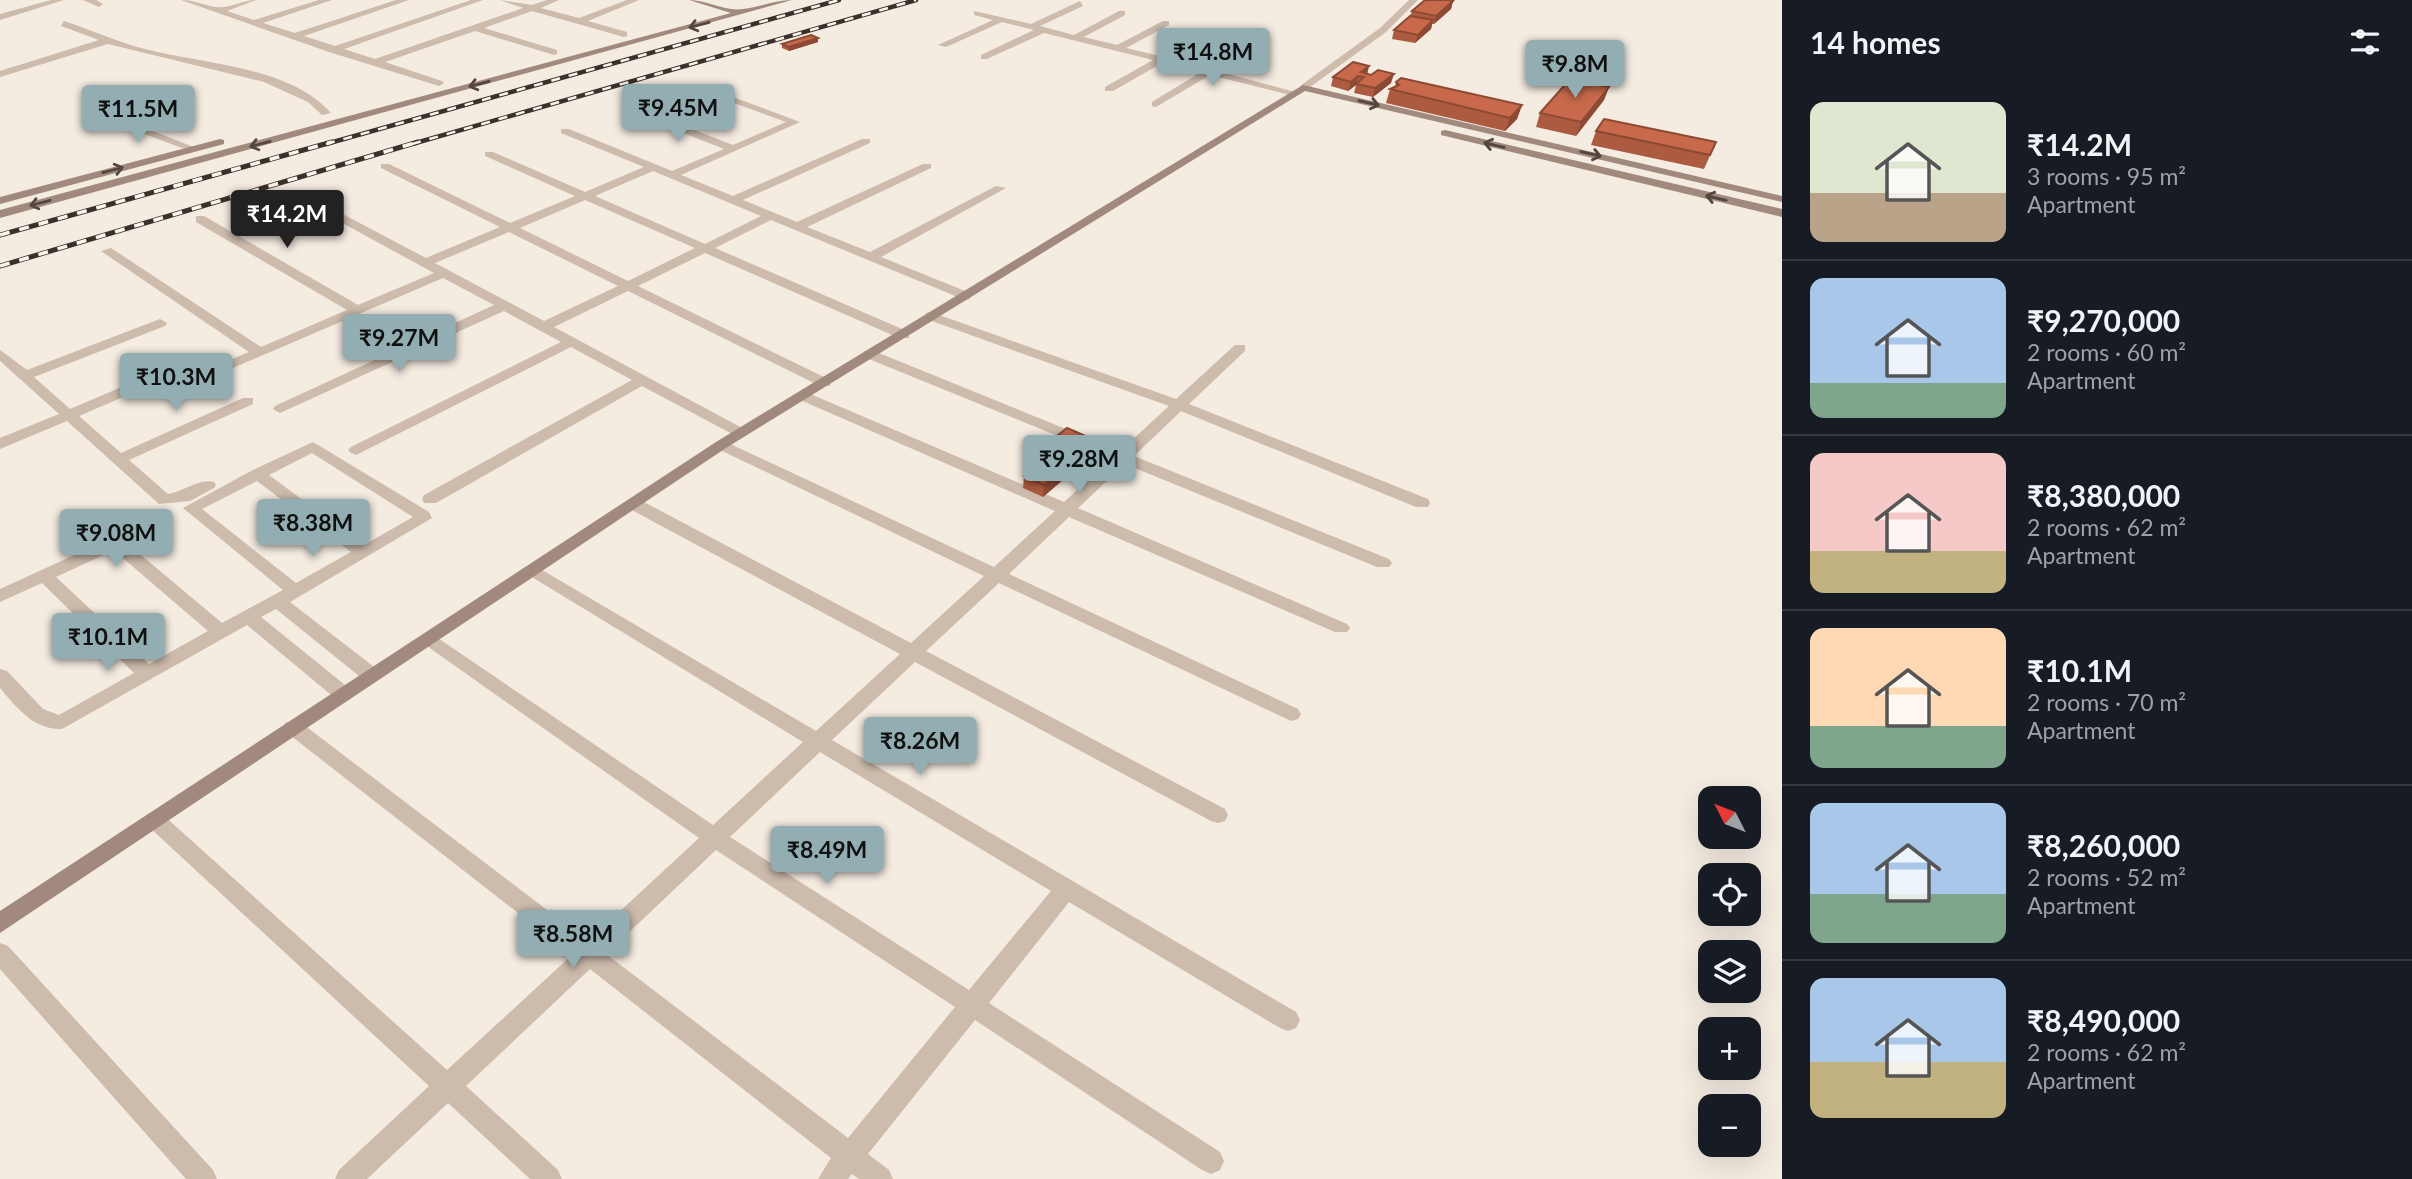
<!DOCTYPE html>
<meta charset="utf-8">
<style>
body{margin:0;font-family:Lato,sans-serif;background:#20242c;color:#f1f3f6;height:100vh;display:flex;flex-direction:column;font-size:26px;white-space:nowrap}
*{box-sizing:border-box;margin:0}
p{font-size:23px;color:#9ea1a6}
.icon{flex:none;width:38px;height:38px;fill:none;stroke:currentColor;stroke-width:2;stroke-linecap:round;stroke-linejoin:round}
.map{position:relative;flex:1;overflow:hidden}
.sheet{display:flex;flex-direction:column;background:#171b24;width:630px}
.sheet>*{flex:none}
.needle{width:46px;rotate:312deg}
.tools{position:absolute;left:1698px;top:786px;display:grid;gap:14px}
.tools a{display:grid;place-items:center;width:63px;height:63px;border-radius:14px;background:#171b24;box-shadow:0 7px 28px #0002;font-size:35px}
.price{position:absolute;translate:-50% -60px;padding:0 16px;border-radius:7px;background:#92aeb2;color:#111;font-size:23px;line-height:46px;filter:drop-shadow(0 2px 4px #0008)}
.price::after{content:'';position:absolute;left:50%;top:42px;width:21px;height:16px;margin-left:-10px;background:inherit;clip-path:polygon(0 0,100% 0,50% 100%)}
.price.active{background:#222;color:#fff}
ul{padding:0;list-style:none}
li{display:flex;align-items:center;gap:21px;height:175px;padding:0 28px}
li+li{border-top:2px solid #363941}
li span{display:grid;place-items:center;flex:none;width:196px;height:140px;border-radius:14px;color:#555}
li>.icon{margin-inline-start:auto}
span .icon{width:84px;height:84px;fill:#fffc;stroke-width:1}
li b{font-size:30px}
h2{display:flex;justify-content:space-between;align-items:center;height:84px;padding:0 28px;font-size:30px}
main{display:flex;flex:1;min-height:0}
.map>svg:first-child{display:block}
</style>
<main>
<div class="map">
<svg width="1782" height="1179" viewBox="0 0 1782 1179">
<rect width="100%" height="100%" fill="#f4ebe1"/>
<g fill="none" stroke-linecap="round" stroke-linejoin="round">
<!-- street -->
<g fill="#cdbbac" fill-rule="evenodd">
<polygon points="51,0 64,0 0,20 0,14"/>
<polygon points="83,0 96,0 103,4 99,7"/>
<path d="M181,0c13,0 22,5 35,7 12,2 27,-7 40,-7l-29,11 27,9 65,-20h13l-69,23 32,10 101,-33h13l-105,36 31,10 136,-46h12l-139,49 31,10 148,-51 -23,-8 32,5 15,-5h12l-18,8 38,10 48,-18h12l-51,21 39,11v4l-3,1 -92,-26 -48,17 73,22v4l-3,1 -79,-24 -90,31 57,19 2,2 -5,3 -110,-34z"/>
<polygon points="1409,0 1418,0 1386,32 1306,90 1300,90 1300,86 1380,28"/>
<polygon points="1080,1 1083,6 1040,26 1074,35 1119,11 1125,11 1125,15 1084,37 1117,45 1163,21 1169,21 1169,25 1126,48 1160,56 1205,31 1211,31 1211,35 1169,59 1208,68 1251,42 1257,42 1257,46 1217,71 1299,93 1294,96 1210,75 1156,107 1152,106 1152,102 1201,72 1162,63 1113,91 1105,91 1105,87 1153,60 1044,33 987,59 981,59 981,55 1034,30 1002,22 946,47 938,45 993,20 974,15 974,11 1031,24"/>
<path d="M64,21c28,9 53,21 81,28 57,15 145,17 186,64l-9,2 -14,-13 -44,-20 -156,-38 -108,33v-6l99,-31 -38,-14z"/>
<path d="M701,85l99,37 -119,53 52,21 129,-57h8v4l-127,57 54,22 126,-58h8v4l-124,59 63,25 126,-66 10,2 -125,69 89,36v6l-5,1 -194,-80 -56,28 194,84v6h-10l-194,-85 -67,33 192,94v6h-10l-192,-95 -74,36 192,103 3,3 -3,3h-10l-94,-50 -206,117h-12l-2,-4 2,-4 208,-115 -61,-33 -215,108 -5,-2 -3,-3 3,-3 210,-105 -57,-31 -224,102 -7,-4 2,-3 219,-101 -51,-27 -222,95 -7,-4 2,-3 33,-14 -148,-101 10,-3 150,99 86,-37 -151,-88v-6h8l154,89 76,-32 -145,-79v-4h8l129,68 74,-31 -119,-59v-4h8l121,59 65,-27 -90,-40v-4h8l92,40 59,-25 -83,-34v-4h8l103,42 52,-22 -94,-37v-4h8l95,37 53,-23 -88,-32 -2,-2zM653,171l108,45 -56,28 -110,-48zM585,200l110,48 -67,33 -108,-53zM509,232l109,54 -74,35 -109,-58z"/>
<polygon points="88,109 96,109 199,149 190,151 88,113"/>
<path d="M931,312l245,87 59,-54h10v6l-56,53 239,95 2,4 -2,4h-12l-235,-96 -47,45 255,103 3,4 -3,4h-12l-252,-103 -47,44 269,116 3,4 -3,4h-12l-266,-115 -60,57 289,135 3,5 -3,5 -7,2 -292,-138 -73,68 299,158 3,6 -3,6 -7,2 -7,-2 -296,-159 -83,78 464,272 4,8 -4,8 -8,3 -8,-3 -211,-126 -80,101 231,149 4,9 -4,9 -9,4 -9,-4 -227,-150 -107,134 21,16 4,9h-34l-7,-5 -4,5h-30l13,-21 -241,-189 -124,117 92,84 4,9h-32l-82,-76 -81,76h-32l4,-9 90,-84 -281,-260 -3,-6 3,-6 7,-2 7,2 285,256 125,-115 -286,-223 -3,-5 3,-5h14l288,219 111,-103 -282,-199 9,-6 6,1 281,191 90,-83 -281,-171 3,-4h12l279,164 84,-77 -272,-146 -2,-4 2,-4h12l271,143 73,-67 -268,-128 -3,-3 3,-3h10l268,125 61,-56 -257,-112v-6h10l256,109 48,-44 -248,-101v-6h10l246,100 49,-45 -243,-87v-6zM820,752l231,139 -82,99 -239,-153zM716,850l239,157 -107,131 -242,-184z"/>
<path d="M160,319l7,4 -2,3 -131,51 36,32 122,-52h10v6l-123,53 42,37 122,-55h10v6l-124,56 39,34c15,-2 31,-16 46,-12l2,3 -2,3 -24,13 -31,3 -92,-83 -67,28v-11l59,-24 -59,-53v-11l27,20z"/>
<path d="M313,442l116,70 3,6 -142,84 88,68 2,5 -2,5h-14l-88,-71 -15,8 89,72 3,5 -3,5h-14l-89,-74 -185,104c-28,1 -45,-21 -62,-41v-19l7,2 36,38 16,6 75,-42 -92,-90 -42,19v-13l105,-48 6,-1 18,5 93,78 61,-33 -100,-82 68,-37zM312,453l101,64 -49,28 -95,-70zM257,481l94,71 -55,31 -94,-74zM112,551l5,2 91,78 -59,33 -93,-87z"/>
<polygon points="0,943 8,946 213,1170 217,1179 186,1179 0,969"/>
</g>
<!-- secondary -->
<g fill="#a18a7d" fill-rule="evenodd">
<path d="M689,0c18,0 37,12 54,9 17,-2 32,-9 49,-9l-792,218v-8l731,-197z"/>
<polygon points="1303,85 1782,196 1782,202 1305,91 726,448 0,933 0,911 716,442"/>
<polygon points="1445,130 1782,209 1782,217 1441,135 1441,131"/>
<polygon points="220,139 224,140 224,144 0,204 0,197"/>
</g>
<!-- rail-far1 casing -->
<g stroke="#3b302b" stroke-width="4.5">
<g id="rail-far1">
<polyline points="326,144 839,0"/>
<polyline points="412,144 916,0"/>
</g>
</g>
<!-- rail casing -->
<g stroke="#3b302b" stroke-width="5">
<g id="rail">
<polyline points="0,235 332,142"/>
<polyline points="0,266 418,142"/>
</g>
</g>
<!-- rail-far1 -->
<use href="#rail-far1" stroke="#fbf5ee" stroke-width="2.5" stroke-dasharray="9" stroke-linecap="butt"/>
<!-- rail -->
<use href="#rail" stroke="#fbf5ee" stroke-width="3.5" stroke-dasharray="10" stroke-linecap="butt"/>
</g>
<!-- wall -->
<g fill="#ac5a40">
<polygon points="1453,1 1451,9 1434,24 1432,24 1431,29 1415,43 1392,39 1394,30 1410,16 1412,11"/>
<polygon points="818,38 818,42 789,51 782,48 782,44"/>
<polygon points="1367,74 1391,83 1373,97 1354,93 1356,85 1348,91 1331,86 1333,77"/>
<polygon points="1396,82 1522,105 1517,119 1505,131 1386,103 1390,89 1395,87"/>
<polygon points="1609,87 1604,100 1576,136 1536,127 1540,113"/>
<polygon points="1596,131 1716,142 1704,169 1591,145"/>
<polygon points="1042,448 1095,452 1043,497 1023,488 1024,476 1043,460 1041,460"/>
</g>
<!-- shaded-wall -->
<g fill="#8c4a34">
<polygon points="1453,1 1451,9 1434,24 1436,16"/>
<polygon points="1433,20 1431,29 1415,43 1418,35"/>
<polygon points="818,38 818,42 789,51 788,47"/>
<polygon points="1369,66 1367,75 1361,72"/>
<polygon points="1394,74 1391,83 1373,97 1375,88"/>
<polygon points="1358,76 1356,85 1348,91 1351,82"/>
<polygon points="1609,87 1604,100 1576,136 1581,122"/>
<polygon points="1522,105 1517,119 1505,131 1510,118"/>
<polygon points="1097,441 1095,452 1043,497 1044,485"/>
</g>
<!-- building -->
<g fill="#c8694b" stroke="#8c4a34" stroke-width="2">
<polygon points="1425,0 1449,0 1453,1 1436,16 1412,11"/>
<polygon points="1410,16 1433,20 1418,35 1394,30"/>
<polygon points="811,35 818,38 788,47 782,44"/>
<polygon points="1353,62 1369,66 1361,72 1371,75 1378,70 1394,74 1375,88 1356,84 1364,77 1358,76 1351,82 1333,77"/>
<polygon points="1401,78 1522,105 1510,118 1390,89 1399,85 1396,82"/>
<polygon points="1570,79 1609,87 1581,122 1540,113"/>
<polygon points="1604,119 1716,142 1710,155 1596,131"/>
<polygon points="1067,428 1097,441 1044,485 1024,476 1053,453 1042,448"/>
</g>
<!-- one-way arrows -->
<defs><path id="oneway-shaft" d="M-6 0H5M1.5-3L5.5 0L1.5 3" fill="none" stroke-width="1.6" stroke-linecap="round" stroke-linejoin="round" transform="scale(1.75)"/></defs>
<g stroke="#544640">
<use href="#oneway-shaft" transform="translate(699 25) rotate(165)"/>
<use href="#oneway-shaft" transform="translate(479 84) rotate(165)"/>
<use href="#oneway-shaft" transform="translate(1369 103) rotate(13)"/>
<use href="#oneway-shaft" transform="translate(260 144) rotate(165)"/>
<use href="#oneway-shaft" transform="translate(1494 145) rotate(-167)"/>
<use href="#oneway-shaft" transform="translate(1591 154) rotate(13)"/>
<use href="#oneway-shaft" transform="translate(113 170) rotate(-15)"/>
<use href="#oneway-shaft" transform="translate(1716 198) rotate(-167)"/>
<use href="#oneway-shaft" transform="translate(40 203) rotate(165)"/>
</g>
</svg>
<div class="tools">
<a><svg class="needle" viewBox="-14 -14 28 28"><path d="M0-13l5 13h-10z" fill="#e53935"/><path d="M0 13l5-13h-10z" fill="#9ea1a6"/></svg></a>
<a><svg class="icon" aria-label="locate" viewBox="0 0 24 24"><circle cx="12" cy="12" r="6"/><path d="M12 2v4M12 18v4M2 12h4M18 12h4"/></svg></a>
<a><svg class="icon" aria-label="layers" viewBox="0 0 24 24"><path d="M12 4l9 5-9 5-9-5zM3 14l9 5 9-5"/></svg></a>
<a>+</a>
<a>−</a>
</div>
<b class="price" style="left:1213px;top:88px">₹14.8M</b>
<b class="price" style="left:1575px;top:100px">₹9.8M</b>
<b class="price" style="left:678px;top:144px">₹9.45M</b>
<b class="price" style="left:138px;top:145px">₹11.5M</b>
<b class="price active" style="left:287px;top:250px">₹14.2M</b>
<b class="price" style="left:399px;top:374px">₹9.27M</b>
<b class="price" style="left:176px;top:413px">₹10.3M</b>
<b class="price" style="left:1079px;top:495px">₹9.28M</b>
<b class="price" style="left:313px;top:559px">₹8.38M</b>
<b class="price" style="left:116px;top:569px">₹9.08M</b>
<b class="price" style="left:108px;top:673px">₹10.1M</b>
<b class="price" style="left:920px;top:777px">₹8.26M</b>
<b class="price" style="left:827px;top:886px">₹8.49M</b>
<b class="price" style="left:573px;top:970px">₹8.58M</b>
</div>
<section class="sheet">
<h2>14 homes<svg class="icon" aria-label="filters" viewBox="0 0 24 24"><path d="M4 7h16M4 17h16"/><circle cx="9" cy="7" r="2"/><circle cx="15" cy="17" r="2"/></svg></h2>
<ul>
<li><span style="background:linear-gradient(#dfe7d0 65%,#b9a48a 0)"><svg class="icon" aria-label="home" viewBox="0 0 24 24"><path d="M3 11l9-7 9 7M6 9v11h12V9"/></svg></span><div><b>₹14.2M</b><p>3 rooms · 95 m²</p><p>Apartment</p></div></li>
<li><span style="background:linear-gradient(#a9c7e8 75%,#7fa58c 0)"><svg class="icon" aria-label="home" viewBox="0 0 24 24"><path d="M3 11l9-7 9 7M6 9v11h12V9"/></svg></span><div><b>₹9,270,000</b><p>2 rooms · 60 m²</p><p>Apartment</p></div></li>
<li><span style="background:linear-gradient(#f6c9c9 70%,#c2b280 0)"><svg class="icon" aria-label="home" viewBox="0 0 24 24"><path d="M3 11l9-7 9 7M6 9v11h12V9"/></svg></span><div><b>₹8,380,000</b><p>2 rooms · 62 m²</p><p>Apartment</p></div></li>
<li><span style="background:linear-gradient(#ffd9b3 70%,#7fa58c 0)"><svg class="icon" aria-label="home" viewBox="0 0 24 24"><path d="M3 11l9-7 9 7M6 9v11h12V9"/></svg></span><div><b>₹10.1M</b><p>2 rooms · 70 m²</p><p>Apartment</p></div></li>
<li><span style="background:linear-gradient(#a9c7e8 65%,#7fa58c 0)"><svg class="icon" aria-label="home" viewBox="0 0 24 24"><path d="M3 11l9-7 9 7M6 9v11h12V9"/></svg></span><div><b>₹8,260,000</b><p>2 rooms · 52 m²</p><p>Apartment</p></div></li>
<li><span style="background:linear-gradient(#a9c7e8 60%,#c2b280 0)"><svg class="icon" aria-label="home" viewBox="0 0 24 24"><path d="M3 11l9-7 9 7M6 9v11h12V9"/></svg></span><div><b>₹8,490,000</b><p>2 rooms · 62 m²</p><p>Apartment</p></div></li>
</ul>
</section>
</main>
